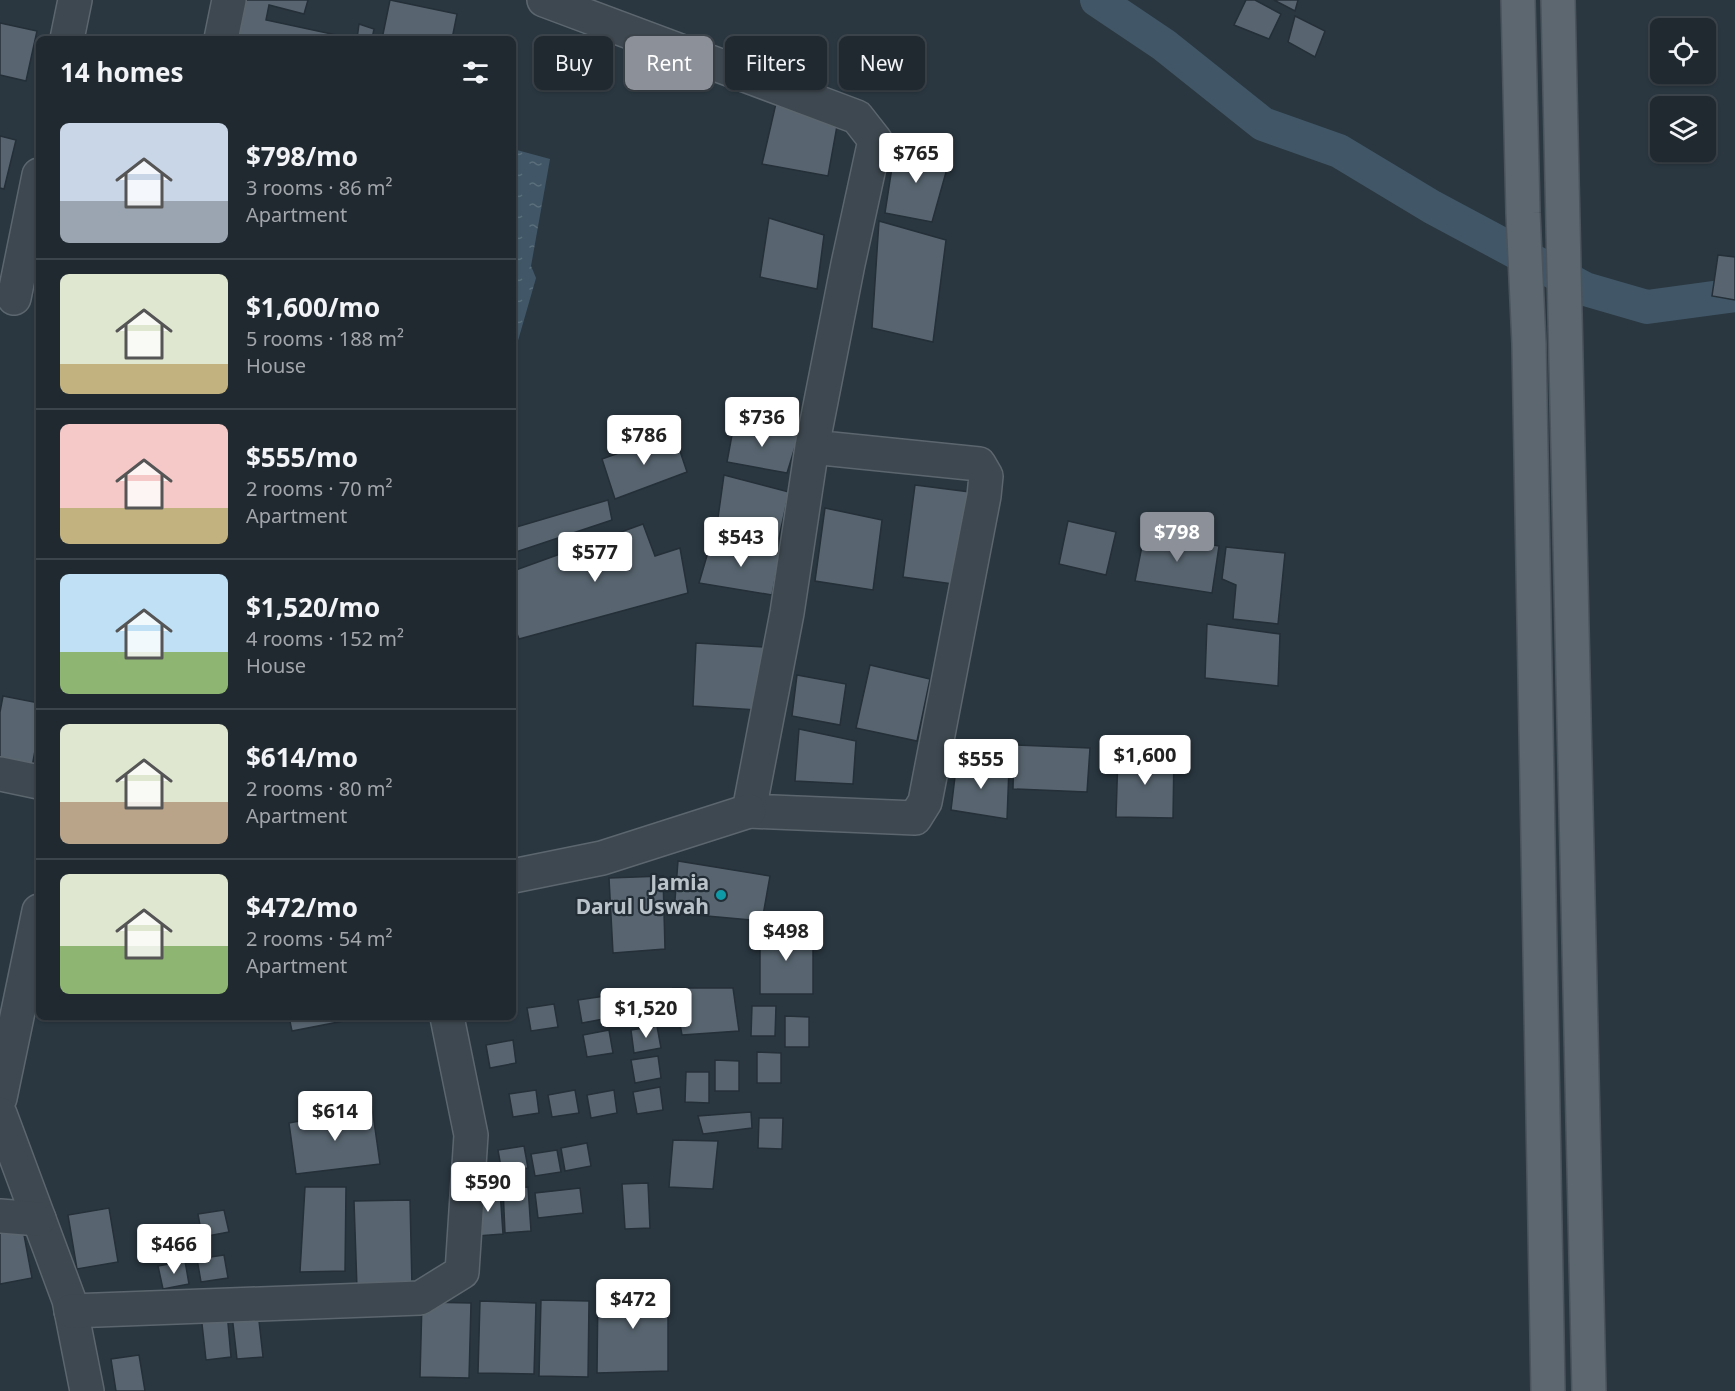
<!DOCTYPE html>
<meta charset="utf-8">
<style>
body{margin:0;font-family:"Noto Sans",sans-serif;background:#283138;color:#f1f3f6;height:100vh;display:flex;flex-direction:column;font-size:22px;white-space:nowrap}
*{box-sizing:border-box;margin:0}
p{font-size:20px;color:#a2a6ab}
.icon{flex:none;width:33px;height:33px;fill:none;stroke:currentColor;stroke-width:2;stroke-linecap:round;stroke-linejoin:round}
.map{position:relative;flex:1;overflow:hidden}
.sheet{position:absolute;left:36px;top:36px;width:480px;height:984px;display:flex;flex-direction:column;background:#202930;border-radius:9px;box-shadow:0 2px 4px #0004,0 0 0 2px #3d454c}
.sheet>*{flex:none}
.banner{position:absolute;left:534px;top:36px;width:570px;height:54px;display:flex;gap:12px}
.tools{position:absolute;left:1650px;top:18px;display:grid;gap:12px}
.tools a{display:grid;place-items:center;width:66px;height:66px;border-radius:9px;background:#202930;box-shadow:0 2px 4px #0004,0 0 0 2px #3d454c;font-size:30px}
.price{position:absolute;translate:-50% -51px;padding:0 14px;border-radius:6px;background:#fff;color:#222;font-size:20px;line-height:39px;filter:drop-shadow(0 2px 3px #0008)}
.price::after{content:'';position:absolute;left:50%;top:36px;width:18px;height:14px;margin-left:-9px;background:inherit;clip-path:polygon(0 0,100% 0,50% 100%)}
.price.current{background:#8c9099;color:#fff}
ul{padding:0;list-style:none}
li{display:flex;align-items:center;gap:18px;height:150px;padding:0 24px}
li+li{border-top:2px solid #3d454c}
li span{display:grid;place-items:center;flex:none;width:168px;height:120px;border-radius:9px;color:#555}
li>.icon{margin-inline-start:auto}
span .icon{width:72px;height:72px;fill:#fffc;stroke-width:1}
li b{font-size:26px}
h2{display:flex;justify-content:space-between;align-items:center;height:72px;padding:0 24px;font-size:26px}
.pill{padding:0 21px;border-radius:9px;background:#202930;box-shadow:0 2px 4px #0004,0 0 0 2px #3d454c;font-size:21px;line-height:54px}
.pill.current{background:#8c9099;color:#fff}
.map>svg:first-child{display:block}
</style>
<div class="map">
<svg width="1735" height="1391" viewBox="0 0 1735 1391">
<defs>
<pattern id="water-ripples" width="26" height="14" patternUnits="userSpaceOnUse" patternTransform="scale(1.5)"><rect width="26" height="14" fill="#415767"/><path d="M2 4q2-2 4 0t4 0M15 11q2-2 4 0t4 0" fill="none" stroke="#5a6e7b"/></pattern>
</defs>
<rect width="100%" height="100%" fill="#2a3740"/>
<!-- water -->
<polygon fill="url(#water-ripples)" points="513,149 550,159 531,266 536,278 513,358"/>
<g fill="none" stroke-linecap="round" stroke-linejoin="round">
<!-- canal -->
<polyline stroke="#415767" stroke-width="34" points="1097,0 1164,45 1263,124 1339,151 1432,207 1585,289 1647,307 1735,295"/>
</g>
<!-- building -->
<g fill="#586570" stroke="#242f38" stroke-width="1.5">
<polygon points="240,0 308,0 304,14 269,5 266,20 355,39 232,39"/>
<polygon points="390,0 457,14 452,39 382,39"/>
<polygon points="1246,0 1255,0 1281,14 1269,39 1234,25"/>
<polygon points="1274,0 1298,0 1295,11"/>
<polygon points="1295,16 1325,31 1315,57 1288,42"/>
<polygon points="0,23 37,31 26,81 0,75"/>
<polygon points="359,24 374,29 372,39 357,39"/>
<polygon points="777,99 837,126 828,176 762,164"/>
<polygon points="0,136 16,140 4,189 0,188"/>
<polygon points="895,148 950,158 932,222 885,213"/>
<polygon points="769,218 824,235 817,289 760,277"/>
<polygon points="879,221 946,240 933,342 872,328"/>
<polygon points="1718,255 1735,257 1735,300 1712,296"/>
<polygon points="734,424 799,434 787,473 727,462"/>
<polygon points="674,433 687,472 615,499 602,459"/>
<polygon points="724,475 789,492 778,542 716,532"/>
<polygon points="915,485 970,492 953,584 903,577"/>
<polygon points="608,500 612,520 513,553 513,528"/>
<polygon points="825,508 882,520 873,590 815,581"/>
<polygon points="1068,521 1116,532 1106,575 1059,564"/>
<polygon points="643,524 655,556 680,548 688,593 519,639 513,623 513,571"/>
<polygon points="1145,531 1219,546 1212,593 1135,581"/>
<polygon points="711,542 780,553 772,595 699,583"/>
<polygon points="1226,547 1285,553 1278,624 1233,619 1236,585 1222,579"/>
<polygon points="1207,624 1280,634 1278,686 1205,678"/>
<polygon points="696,643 764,647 758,710 693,706"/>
<polygon points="870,665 930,679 917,741 856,728"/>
<polygon points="797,675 846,684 840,725 792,716"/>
<polygon points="3,696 39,703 39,729 32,767 0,761 0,712"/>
<polygon points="799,729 856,741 853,784 795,781"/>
<polygon points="1014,745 1090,748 1087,792 1013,789"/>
<polygon points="1118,754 1174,755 1173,818 1116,817"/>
<polygon points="957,760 1009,768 1007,819 951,810"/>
<polygon points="678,861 770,876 762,921 674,913"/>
<polygon points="663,876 665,949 613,953 609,878"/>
<rect x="760" y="930" width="53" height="64"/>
<polygon points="673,988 733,988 739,1031 682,1035"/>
<polygon points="605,996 609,1018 582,1023 578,1000"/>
<polygon points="554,1004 558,1027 531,1031 527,1008"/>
<polygon points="752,1006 776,1006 775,1036 751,1036"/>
<polygon points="785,1016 809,1017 809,1047 785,1047"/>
<polygon points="289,1017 364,1017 292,1031"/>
<polygon points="657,1026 661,1048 634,1053 631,1030"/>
<polygon points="609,1030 613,1053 587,1057 583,1035"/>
<polygon points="513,1040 516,1063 490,1068 486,1045"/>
<polygon points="757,1052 781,1053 781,1083 757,1083"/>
<polygon points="658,1056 661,1078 635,1083 631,1060"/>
<polygon points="715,1060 739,1061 739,1091 715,1091"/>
<polygon points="686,1072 709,1072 709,1103 685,1102"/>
<polygon points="660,1087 663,1110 637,1114 633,1092"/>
<polygon points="536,1090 539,1113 513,1117 509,1094"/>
<polygon points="575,1090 579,1113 552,1117 548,1095"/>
<polygon points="614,1090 617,1113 591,1118 587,1095"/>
<polygon points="372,1107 380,1164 296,1174 289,1123"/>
<polygon points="751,1112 752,1128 703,1134 698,1116"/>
<polygon points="759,1118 783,1118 782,1149 758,1148"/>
<polygon points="673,1140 718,1141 713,1189 669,1187"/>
<polygon points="587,1143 591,1166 565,1171 561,1148"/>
<polygon points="524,1146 528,1168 502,1173 498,1150"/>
<polygon points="557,1150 561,1172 535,1176 531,1154"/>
<polygon points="648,1183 650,1228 625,1229 622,1184"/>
<polygon points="305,1187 346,1187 345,1271 300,1272"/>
<polygon points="528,1187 531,1231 505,1233 503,1188"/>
<polygon points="580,1188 583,1213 538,1218 535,1193"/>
<polygon points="500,1190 503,1234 477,1236 474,1191"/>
<polygon points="410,1200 412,1287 357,1288 354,1201"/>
<polygon points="109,1208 118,1262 77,1269 68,1215"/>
<polygon points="224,1210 229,1232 202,1237 198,1214"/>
<polygon points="22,1224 32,1278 0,1284 0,1228"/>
<polygon points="224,1255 228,1278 201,1282 197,1259"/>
<polygon points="185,1261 189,1284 163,1289 158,1266"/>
<polygon points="598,1288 668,1289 668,1371 597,1373"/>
<polygon points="541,1300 589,1301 588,1377 539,1376"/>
<polygon points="480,1301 536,1303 534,1374 478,1373"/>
<polygon points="422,1302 471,1303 469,1378 420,1377"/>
<polygon points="227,1312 231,1357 206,1360 201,1315"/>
<polygon points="258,1312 263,1357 237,1359 232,1315"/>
<polygon points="139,1355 145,1391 116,1391 111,1359"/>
</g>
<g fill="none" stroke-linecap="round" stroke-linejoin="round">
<!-- street casing -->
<g stroke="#5c666e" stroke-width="36">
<g id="street">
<polyline points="544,0 857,117 875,140 848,264 812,447 787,613 749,811 915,818 925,802 984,496 986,476 979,464 812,447"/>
<polyline points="67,39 75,0"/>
<polyline points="221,39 229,0"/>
<polyline points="14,298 39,175"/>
<polyline points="0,774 39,782"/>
<polyline points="513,876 602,858 749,811"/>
<polyline points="0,1098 39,911"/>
<polyline points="0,1114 69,1300 87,1391"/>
<polyline points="0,1216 39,1219"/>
<polyline points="71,1311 420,1298 462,1272 471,1135 447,1017"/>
</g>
</g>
<!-- primary casing -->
<g stroke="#4b545d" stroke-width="36">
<g id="primary">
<polyline points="1518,0 1523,213 1529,344 1548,1391"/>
<polyline points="1558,0 1589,1391"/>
</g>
</g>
<!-- street -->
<use href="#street" stroke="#3e4850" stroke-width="33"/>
<!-- primary -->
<use href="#primary" stroke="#5c6770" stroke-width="33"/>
</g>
<!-- markers -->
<circle fill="#0f9aa8" stroke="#222d36" stroke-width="2" cx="721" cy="895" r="6"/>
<g text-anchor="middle" stroke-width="4.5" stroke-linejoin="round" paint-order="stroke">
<!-- poi labels -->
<g font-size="21" font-weight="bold" fill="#bbc3ca" stroke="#222d36" text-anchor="end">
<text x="709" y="890">Jamia<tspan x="709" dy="24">Darul Uswah</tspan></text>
</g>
</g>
</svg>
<div class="tools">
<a><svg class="icon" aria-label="locate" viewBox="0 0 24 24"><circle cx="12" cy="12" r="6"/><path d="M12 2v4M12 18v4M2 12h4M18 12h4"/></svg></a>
<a><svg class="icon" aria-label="layers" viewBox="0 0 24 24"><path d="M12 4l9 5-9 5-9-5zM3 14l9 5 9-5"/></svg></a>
</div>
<b class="price" style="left:916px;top:184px">$765</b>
<b class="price" style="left:762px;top:448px">$736</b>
<b class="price" style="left:644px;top:466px">$786</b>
<b class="price current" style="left:1177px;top:563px">$798</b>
<b class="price" style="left:741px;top:568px">$543</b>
<b class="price" style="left:595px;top:583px">$577</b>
<b class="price" style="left:1145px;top:786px">$1,600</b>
<b class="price" style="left:981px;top:790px">$555</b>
<b class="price" style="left:786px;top:962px">$498</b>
<b class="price" style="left:646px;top:1039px">$1,520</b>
<b class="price" style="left:335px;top:1142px">$614</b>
<b class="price" style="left:488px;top:1213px">$590</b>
<b class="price" style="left:174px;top:1275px">$466</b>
<b class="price" style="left:633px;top:1330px">$472</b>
<div class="banner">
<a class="pill">Buy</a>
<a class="pill current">Rent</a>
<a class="pill">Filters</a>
<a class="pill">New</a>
</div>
<section class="sheet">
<h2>14 homes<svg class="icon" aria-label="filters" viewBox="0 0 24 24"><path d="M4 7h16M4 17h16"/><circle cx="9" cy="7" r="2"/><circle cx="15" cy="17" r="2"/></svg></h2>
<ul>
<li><span style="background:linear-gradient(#c9d6e8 65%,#9aa5b1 0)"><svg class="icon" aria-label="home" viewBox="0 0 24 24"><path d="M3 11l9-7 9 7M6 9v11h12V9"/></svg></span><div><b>$798/mo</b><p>3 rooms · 86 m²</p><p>Apartment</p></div></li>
<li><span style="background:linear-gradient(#dfe7d0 75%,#c2b280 0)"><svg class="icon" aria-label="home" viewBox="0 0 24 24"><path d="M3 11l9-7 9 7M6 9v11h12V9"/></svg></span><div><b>$1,600/mo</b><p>5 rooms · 188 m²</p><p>House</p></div></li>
<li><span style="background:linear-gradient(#f6c9c9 70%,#c2b280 0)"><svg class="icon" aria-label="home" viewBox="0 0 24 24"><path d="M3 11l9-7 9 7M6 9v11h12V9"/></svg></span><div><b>$555/mo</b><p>2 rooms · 70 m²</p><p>Apartment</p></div></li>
<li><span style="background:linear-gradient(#bfe0f5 65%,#8fb573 0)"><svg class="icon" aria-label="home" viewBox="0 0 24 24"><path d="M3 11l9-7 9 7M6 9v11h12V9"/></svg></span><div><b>$1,520/mo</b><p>4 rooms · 152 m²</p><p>House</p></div></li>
<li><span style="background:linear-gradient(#dfe7d0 65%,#b9a48a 0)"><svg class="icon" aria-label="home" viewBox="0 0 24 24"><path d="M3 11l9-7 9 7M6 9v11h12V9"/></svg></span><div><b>$614/mo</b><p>2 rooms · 80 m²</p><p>Apartment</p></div></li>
<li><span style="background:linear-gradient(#dfe7d0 60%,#8fb573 0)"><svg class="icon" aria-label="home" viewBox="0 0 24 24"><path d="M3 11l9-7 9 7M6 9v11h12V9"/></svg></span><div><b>$472/mo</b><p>2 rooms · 54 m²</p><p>Apartment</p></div></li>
</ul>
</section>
</div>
